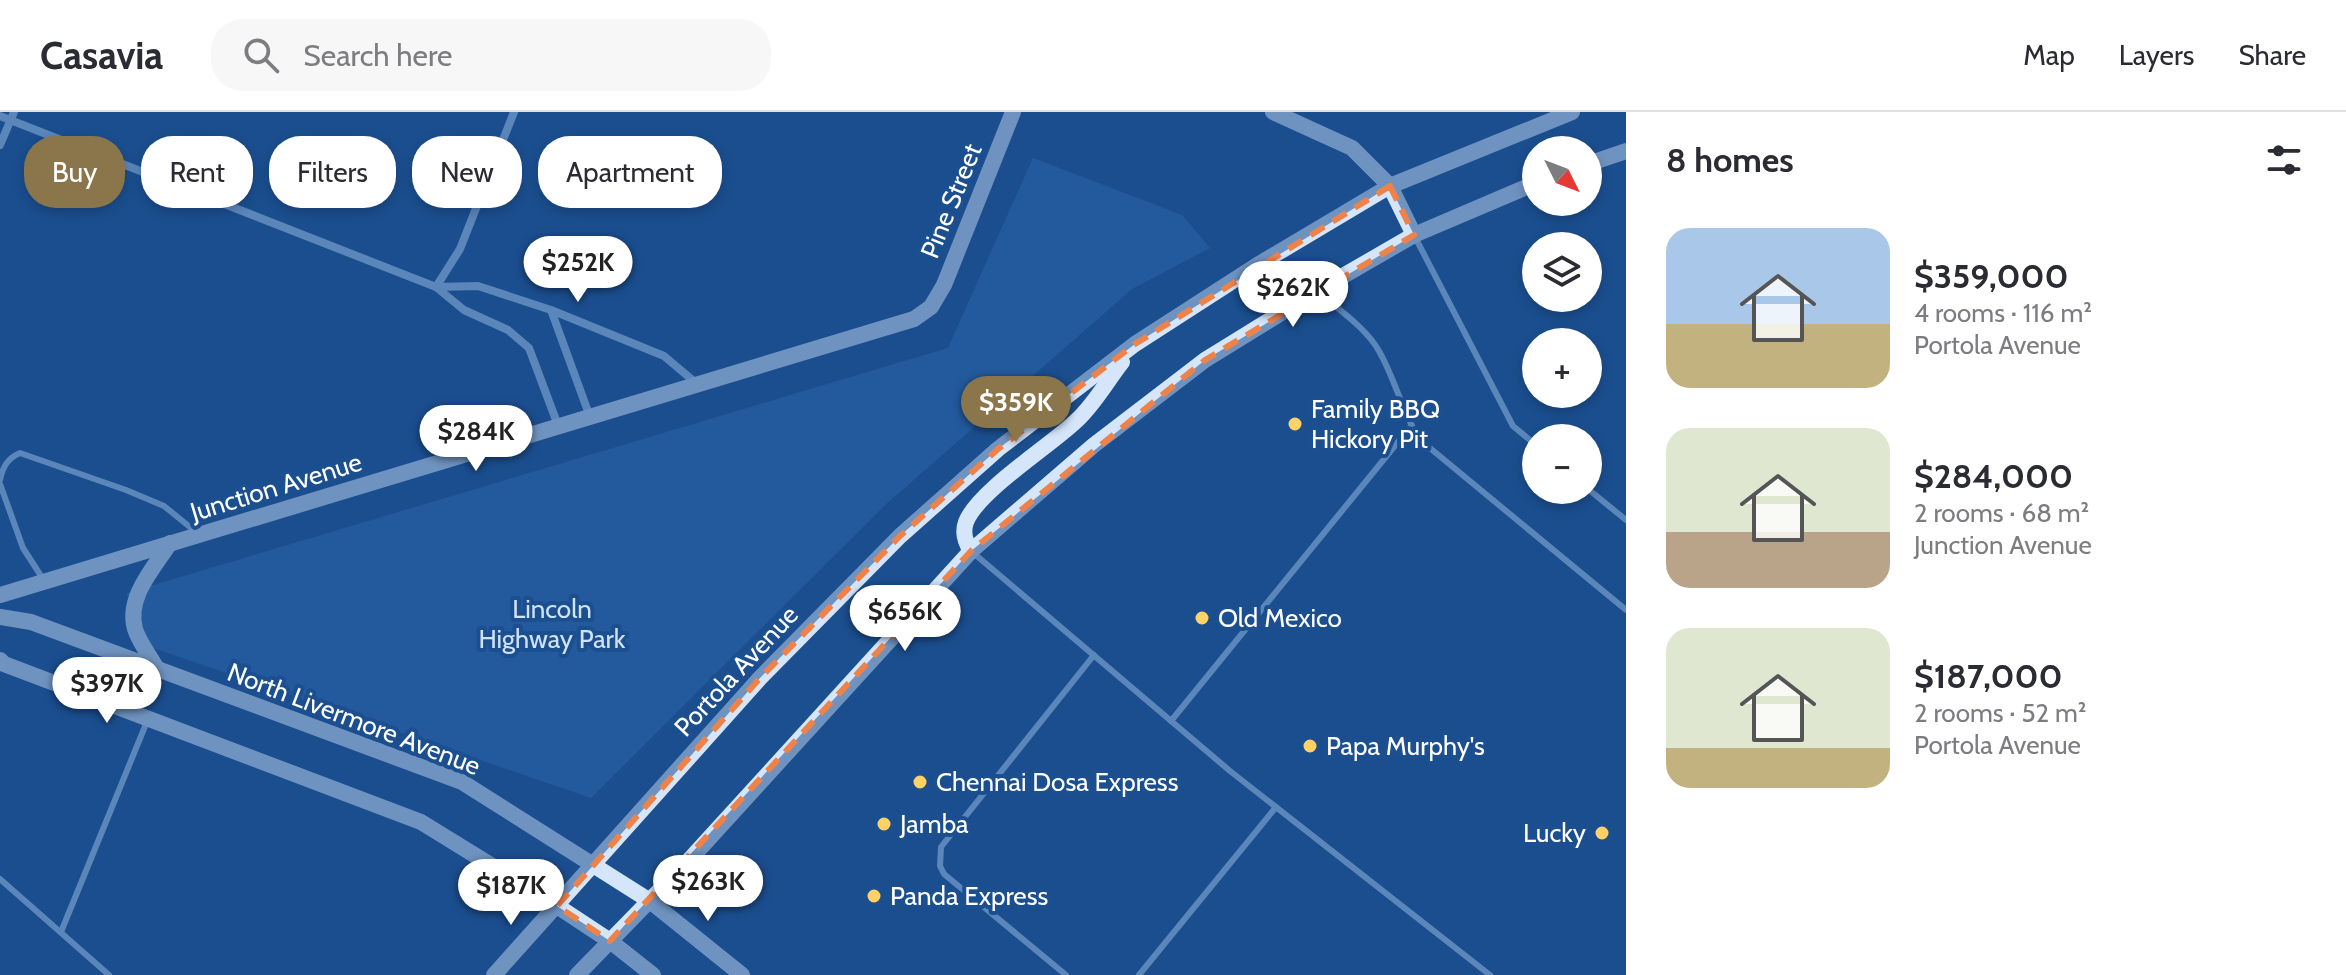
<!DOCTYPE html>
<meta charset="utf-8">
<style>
body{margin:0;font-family:Cabin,sans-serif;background:#f7f7f7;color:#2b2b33;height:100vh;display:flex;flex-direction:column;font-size:30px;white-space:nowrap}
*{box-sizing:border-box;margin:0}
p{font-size:26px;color:#7c7c81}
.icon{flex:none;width:44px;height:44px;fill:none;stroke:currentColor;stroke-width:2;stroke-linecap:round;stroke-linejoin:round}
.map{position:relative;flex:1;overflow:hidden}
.side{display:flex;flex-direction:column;background:#fff;width:720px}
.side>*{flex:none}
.guide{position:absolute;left:24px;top:24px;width:760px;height:72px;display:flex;gap:16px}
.needle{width:52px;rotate:132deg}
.fabs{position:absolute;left:1522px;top:24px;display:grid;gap:16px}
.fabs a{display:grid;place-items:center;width:80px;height:80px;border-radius:50%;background:#fff;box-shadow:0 4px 12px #0003;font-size:40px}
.price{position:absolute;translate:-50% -68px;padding:0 18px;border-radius:28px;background:#fff;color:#222;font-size:26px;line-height:52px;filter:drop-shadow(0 2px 4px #0008)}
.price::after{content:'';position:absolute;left:50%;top:48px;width:24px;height:18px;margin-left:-12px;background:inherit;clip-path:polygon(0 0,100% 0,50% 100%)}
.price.active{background:#8a764a;color:#fff}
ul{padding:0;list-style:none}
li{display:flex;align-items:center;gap:24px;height:200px;padding:0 40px}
li span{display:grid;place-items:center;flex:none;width:224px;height:160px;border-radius:24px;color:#555}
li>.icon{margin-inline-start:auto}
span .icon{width:96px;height:96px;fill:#fffc;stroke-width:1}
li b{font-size:34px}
h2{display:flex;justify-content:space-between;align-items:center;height:96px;padding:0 40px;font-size:34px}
.chip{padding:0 28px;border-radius:32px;background:#fff;box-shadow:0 4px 12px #0003;font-size:28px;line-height:72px}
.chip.active{background:#8a764a;color:#fff}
header{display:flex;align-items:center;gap:48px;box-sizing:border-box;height:112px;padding:0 40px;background:#fff;border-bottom:2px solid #e1e1e2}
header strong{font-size:38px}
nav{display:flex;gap:44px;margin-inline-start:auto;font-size:28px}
.search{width:560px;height:72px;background:#f7f7f7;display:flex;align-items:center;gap:20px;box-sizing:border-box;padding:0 28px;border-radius:32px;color:#7c7c81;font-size:30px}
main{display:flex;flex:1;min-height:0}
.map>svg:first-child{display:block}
</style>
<header>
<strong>Casavia</strong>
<div class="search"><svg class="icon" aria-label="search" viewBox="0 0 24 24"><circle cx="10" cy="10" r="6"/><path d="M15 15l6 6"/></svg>Search here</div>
<nav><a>Map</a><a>Layers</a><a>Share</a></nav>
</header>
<main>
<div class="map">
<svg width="1626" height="863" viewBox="0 0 1626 863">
<rect width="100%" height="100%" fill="#1b4f8f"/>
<!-- green -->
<polygon fill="#2e69ad" points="1033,46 1182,103 1210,136 1132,177 885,393 591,686 136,530 127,481 948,236"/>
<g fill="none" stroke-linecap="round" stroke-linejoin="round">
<!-- lane -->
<g stroke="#a9c9ee" stroke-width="6">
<polyline points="1414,123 1513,314 1536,333"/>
<path d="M1319,181c20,17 47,35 60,58 16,28 23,60 40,88l207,171"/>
<path d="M0,368c3,-14 8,-22 20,-27l106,37 38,16 32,26"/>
<polyline points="0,372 23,436 43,467"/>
<polyline points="1588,377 1626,408"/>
<polyline points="971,439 1230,659 1490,863"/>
<polyline points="1171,609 1411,314"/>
<polyline points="0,767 109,863"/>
<polyline points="61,820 148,607"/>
<polyline points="1066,863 944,762 940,754 941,735 1094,543"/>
<polyline points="1139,863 1276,695"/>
</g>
<!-- street -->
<g stroke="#a9c9ee" stroke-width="8">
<polyline points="0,4 436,175 478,174 551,198 664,244 696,271"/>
<polyline points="0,33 14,0"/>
<polyline points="436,175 464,198 508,218 529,236 559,316"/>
<polyline points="436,175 460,137 514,0"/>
<polyline points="551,198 590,305"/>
</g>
<!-- secondary -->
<g stroke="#d6e6fa" stroke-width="16">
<polyline points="1273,0 1352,36 1390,74 1414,123"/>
<polyline points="1588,52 1626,39"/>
<path d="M971,439c-6,-9 -9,-18 -5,-29 12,-31 84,-76 110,-101 18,-16 31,-40 46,-59"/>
<polyline points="0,483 914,207 931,195 944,173 1013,0"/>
<polyline points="0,505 31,510 462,670 650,789 742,863"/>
<polyline points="0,548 4,552 421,710 557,794 610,829 653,863"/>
<path d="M157,557c-7,-13 -18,-27 -22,-40 -9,-32 19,-61 35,-86"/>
<polyline points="494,863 760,566 900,424 998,337 1135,232 1259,152 1390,74 1572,0"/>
<polyline points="577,863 693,744 971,439 1094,333 1205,248 1317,179 1414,123 1536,71"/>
</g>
</g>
<!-- marked area -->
<path d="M0 0H1626V863H0ZM1390,74l24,49 -209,125 -234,191 -361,390 -53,-35 203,-228 140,-142 98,-87 137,-105z" fill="#1b4f8f" fill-opacity=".55" fill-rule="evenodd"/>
<path fill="none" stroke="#ee8249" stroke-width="6" stroke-dasharray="16 10" stroke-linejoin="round" d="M1390,74l24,49 -209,125 -234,191 -361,390 -53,-35 203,-228 140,-142 98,-87 137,-105z"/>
<!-- markers -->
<g fill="#ffd166" stroke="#1b4f8f" stroke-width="3">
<circle cx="1295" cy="312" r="8"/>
<circle cx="1202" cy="506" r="8"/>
<circle cx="1310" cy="634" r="8"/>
<circle cx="920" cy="670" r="8"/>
<circle cx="884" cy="712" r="8"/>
<circle cx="1602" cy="721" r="8"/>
<circle cx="874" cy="784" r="8"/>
</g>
<g text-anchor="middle" stroke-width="8" stroke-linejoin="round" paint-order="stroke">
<!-- street labels -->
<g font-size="26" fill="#fff" stroke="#1b4f8f">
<text transform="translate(951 89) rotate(-68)" y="9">Pine Street</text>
<text transform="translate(276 375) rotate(-17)" y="9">Junction Avenue</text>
<text transform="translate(736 559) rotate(-47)" y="9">Portola Avenue</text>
<text transform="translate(354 607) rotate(21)" y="9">North Livermore Avenue</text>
</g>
<!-- poi labels -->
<g font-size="26" fill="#fff" stroke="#1b4f8f" text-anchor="start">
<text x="1311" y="306">Family BBQ<tspan x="1311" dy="30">Hickory Pit</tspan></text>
<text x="1218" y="515">Old Mexico</text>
<text x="1326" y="643">Papa Murphy's</text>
<text x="936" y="679">Chennai Dosa Express</text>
<text x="900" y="721">Jamba</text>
<text x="1586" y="730" text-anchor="end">Lucky</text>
<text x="890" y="793">Panda Express</text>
</g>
<!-- park labels -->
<g font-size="26" fill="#cfe3fa" stroke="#1b4f8f">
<text x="552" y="506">Lincoln<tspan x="552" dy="30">Highway Park</tspan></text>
</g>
</g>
</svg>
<div class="fabs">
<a><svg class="needle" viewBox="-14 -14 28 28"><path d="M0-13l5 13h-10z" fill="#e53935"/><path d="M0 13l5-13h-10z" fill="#7c7c81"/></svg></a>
<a><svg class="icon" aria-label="layers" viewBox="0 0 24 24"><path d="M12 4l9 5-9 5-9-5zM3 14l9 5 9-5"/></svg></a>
<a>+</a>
<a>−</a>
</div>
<b class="price" style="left:578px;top:192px">$252K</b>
<b class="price" style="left:1293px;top:217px">$262K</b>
<b class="price active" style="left:1016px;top:332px">$359K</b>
<b class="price" style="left:476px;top:361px">$284K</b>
<b class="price" style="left:905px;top:541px">$656K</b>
<b class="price" style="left:107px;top:613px">$397K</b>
<b class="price" style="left:708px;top:811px">$263K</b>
<b class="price" style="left:511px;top:815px">$187K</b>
<div class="guide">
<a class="chip active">Buy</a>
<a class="chip">Rent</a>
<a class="chip">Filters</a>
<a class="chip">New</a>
<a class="chip">Apartment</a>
</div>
</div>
<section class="side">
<h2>8 homes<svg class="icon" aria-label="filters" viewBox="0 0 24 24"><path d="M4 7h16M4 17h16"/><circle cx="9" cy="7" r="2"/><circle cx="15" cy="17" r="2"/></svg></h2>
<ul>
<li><span style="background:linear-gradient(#a9c7e8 60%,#c2b280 0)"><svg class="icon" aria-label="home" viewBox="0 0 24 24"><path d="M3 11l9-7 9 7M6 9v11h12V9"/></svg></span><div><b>$359,000</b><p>4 rooms · 116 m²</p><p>Portola Avenue</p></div></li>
<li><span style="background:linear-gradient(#dfe7d0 65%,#b9a48a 0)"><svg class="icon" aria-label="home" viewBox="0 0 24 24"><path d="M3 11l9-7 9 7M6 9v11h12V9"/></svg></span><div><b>$284,000</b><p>2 rooms · 68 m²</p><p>Junction Avenue</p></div></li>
<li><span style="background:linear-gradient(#dfe7d0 75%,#c2b280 0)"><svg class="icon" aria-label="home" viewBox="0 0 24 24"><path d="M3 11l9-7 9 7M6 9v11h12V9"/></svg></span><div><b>$187,000</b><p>2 rooms · 52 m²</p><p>Portola Avenue</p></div></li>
</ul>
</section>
</main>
